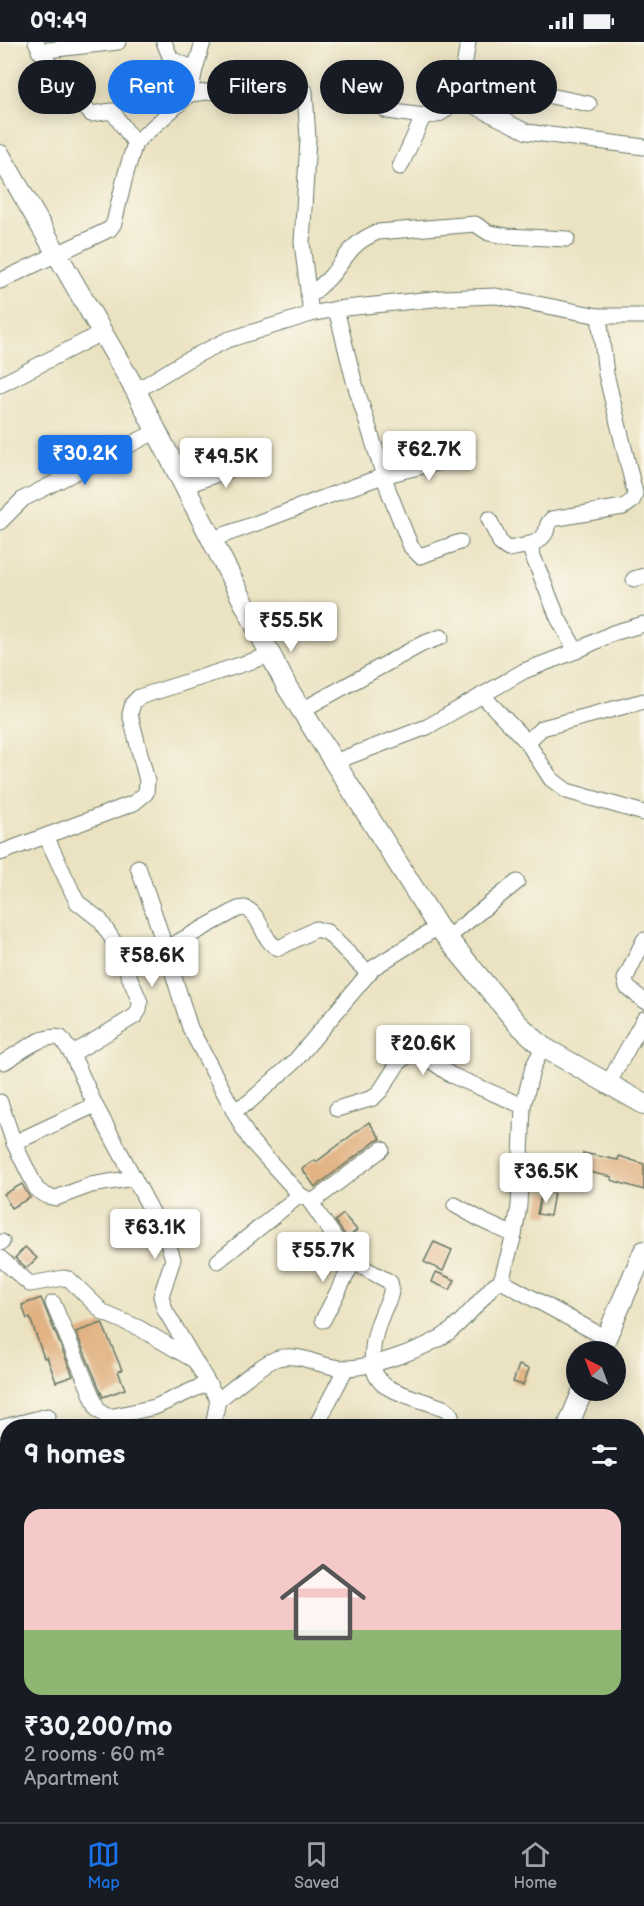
<!DOCTYPE html>
<meta charset="utf-8">
<style>
body{margin:0;font-family:"Balsamiq Sans",sans-serif;background:#20242c;color:#f1f3f6;height:100vh;display:flex;flex-direction:column;font-size:22px;white-space:nowrap}
*{box-sizing:border-box;margin:0}
p{font-size:20px;color:#9ea1a6}
.icon{flex:none;width:33px;height:33px;fill:none;stroke:currentColor;stroke-width:2;stroke-linecap:round;stroke-linejoin:round}
.map{position:relative;flex:1;overflow:hidden}
.details{position:absolute;left:0px;top:1377px;width:645px;height:404px;display:flex;flex-direction:column;background:#171b24;border-radius:24px 24px 0 0;box-shadow:0 3px 15px #0003}
.details>*{flex:none}
.hud{position:absolute;left:18px;top:18px;width:609px;height:54px;display:flex;gap:12px}
.needle{width:39px;rotate:318deg}
.controls{position:absolute;left:566px;top:1299px;display:grid;gap:12px}
.controls a{display:grid;place-items:center;width:60px;height:60px;border-radius:50%;background:#171b24;box-shadow:0 3px 15px #0003;font-size:30px}
.price{position:absolute;translate:-50% -51px;padding:0 14px;border-radius:6px;background:#fff;color:#222;font-size:20px;line-height:39px;filter:drop-shadow(0 2px 3px #0008)}
.price::after{content:'';position:absolute;left:50%;top:36px;width:18px;height:14px;margin-left:-9px;background:inherit;clip-path:polygon(0 0,100% 0,50% 100%)}
.price.on{background:#1a73e8;color:#fff}
ul{padding:0;list-style:none}
li{display:grid;align-content:center;gap:12px;height:318px;padding:0 24px}
li+li{border-top:2px solid #363941}
li span{display:grid;place-items:center;height:186px;border-radius:18px;color:#555}
li>.icon{margin-inline-start:auto}
span .icon{width:108px;height:108px;fill:#fffc;stroke-width:1}
li b{font-size:26px}
h2{display:flex;justify-content:space-between;align-items:center;height:72px;padding:0 24px;font-size:26px}
.chip{padding:0 21px;border-radius:27px;background:#171b24;box-shadow:0 3px 15px #0003;font-size:21px;line-height:54px}
.chip.on{background:#1a73e8;color:#fff}
.status{display:flex;justify-content:space-between;align-items:center;height:42px;padding:0 30px;background:#171b24;direction:ltr}
.status svg{height:16px;fill:currentColor}
.menu{display:flex;justify-content:space-around;align-items:center;height:84px;border-top:2px solid #363941;background:#171b24;font-size:16px;color:#9ea1a6}
.menu a{display:grid;justify-items:center;gap:3px}
.menu .on{color:#1a73e8}
.map>svg:first-child{display:block}
</style>
<div class="status"><b>09:49</b><svg viewBox="0 0 49 12"><path d="M0 12V9h3v3zM5 12V6h3v6zM10 12V3h3v9zM15 12V0h3v12zM26 1h20v11H26zM47 4h2v5h-2z"/></svg></div>
<div class="map">
<svg width="644" height="1780" viewBox="0 0 644 1780">
<rect width="100%" height="100%" fill="#fbf7ec"/>
<filter id="ink" filterUnits="userSpaceOnUse"><feTurbulence type="fractalNoise" baseFrequency=".0167" numOctaves="2"/><feDisplacementMap in="SourceGraphic" scale="12" xChannelSelector="R" yChannelSelector="G"/><feConvolveMatrix kernelMatrix="1 2 1 2 8 2 1 2 1" color-interpolation-filters="sRGB"/></filter>
<filter id="wash" filterUnits="userSpaceOnUse"><feTurbulence type="fractalNoise" baseFrequency=".008" numOctaves="4" result="noise"/><feDisplacementMap in="SourceGraphic" scale="24" xChannelSelector="R" yChannelSelector="G"/><feGaussianBlur stdDeviation="1.35" result="paint"/><feColorMatrix in="noise" values="0 0 0 0 0 0 0 0 0 0 0 0 0 0 0 0 0 1.4 0 .05"/><feComposite in="paint" operator="in"/></filter>
<g filter="url(#wash)">
<rect width="100%" height="100%" fill="#ebe2c1"/>
<g id="blocks">
<!-- building -->
<g fill="#e1b283">
<polygon points="369,1080 381,1097 376,1099 315,1145 302,1127 315,1118 316,1120"/>
<polygon points="583,1111 618,1118 619,1114 644,1122 644,1148 611,1138 612,1135 579,1128"/>
<polygon points="22,1142 30,1156 11,1166 4,1152"/>
<polygon points="542,1149 554,1151 550,1174 537,1172"/>
<polygon points="343,1172 357,1188 347,1196 335,1179"/>
<polygon points="434,1200 452,1208 443,1229 424,1220"/>
<polygon points="25,1205 37,1216 27,1226 15,1216"/>
<polygon points="436,1230 455,1238 450,1248 432,1240"/>
<polygon points="41,1256 73,1334 56,1340 47,1315 44,1316 30,1276 27,1277 22,1263"/>
<polygon points="102,1281 122,1328 118,1329 125,1347 103,1355 76,1290"/>
<polygon points="519,1323 529,1327 523,1343 513,1340"/>
</g>
</g>
</g>
<g filter="url(#ink)">
<use href="#blocks" fill-opacity="0" stroke="#667765" stroke-width="1.5"/>
<g fill="none" stroke-linecap="round" stroke-linejoin="round">
<!-- minor casing -->
<g stroke="#667765" stroke-width="17">
<g id="minor">
<polyline points="36,0 69,55 77,55 91,72 112,69 135,101"/>
<polyline points="164,0 171,17 195,27"/>
<polyline points="39,9 118,0"/>
<polyline points="463,31 517,47 589,62"/>
<polyline points="190,52 195,27 203,0"/>
<polyline points="454,54 527,90 644,105"/>
<path d="M387,69c12,1 42,8 52,3 21,-9 26,-52 29,-72"/>
<polyline points="400,125 424,73"/>
<polyline points="0,239 110,187 114,181 126,131 135,101 190,52 289,41 299,44 305,49 308,97 302,201 311,272"/>
<path d="M309,255c7,-7 14,-13 21,-20 17,-20 21,-35 48,-45l97,-8 14,9 18,3 60,3"/>
<polyline points="336,267 354,339 389,450 411,505 420,514 460,500"/>
<polyline points="0,343 103,290"/>
<polyline points="136,349 185,319 227,298 311,272 336,267 443,256 496,254 599,274 644,274"/>
<polyline points="185,444 255,418"/>
<path d="M489,477l12,25 7,5c12,-2 32,-4 38,-17 2,-6 0,-8 6,-13l71,-12c7,-4 11,-6 12,-14l-29,-119 -7,-58"/>
<polyline points="0,480 23,457 157,389"/>
<path d="M212,497c57,-19 112,-43 169,-62 28,-9 57,-14 86,-21"/>
<polyline points="528,502 558,576 576,609"/>
<polyline points="634,537 644,534"/>
<polyline points="482,653 527,700 551,737 567,749 644,771"/>
<polyline points="302,668 422,602 441,595"/>
<polyline points="527,700 542,686 644,659"/>
<polyline points="334,720 427,685 524,629 576,609 613,591 644,582"/>
<polyline points="46,794 77,860 100,878 116,903 140,960 139,968 135,974 72,1012"/>
<polyline points="0,811 134,761 146,751 147,739 130,672 133,661 139,655 271,613"/>
<path d="M138,825l18,52 34,109 53,100 8,13 49,54 9,5 42,61 39,21c4,11 -3,20 -7,30 -9,21 -21,63 6,76 18,9 39,14 57,21l5,6 1,11"/>
<polyline points="447,896 517,840"/>
<polyline points="644,898 625,937 627,945 644,959"/>
<path d="M165,907l73,-40 7,-1c17,6 17,35 34,40l37,-19 11,3 42,42"/>
<path d="M4,1020c16,-9 38,-29 57,-24l11,16 23,51 72,135 6,19 -12,37 4,14 53,90 -5,26"/>
<polyline points="608,1042 644,977"/>
<polyline points="0,1060 14,1101 37,1148 47,1154 56,1156 91,1143 134,1136"/>
<polyline points="337,1067 373,1056 381,1048 397,1023 404,1016 413,1012 423,1013 451,1033 523,1064"/>
<polyline points="233,1068 248,1061 295,1019 373,926 438,885"/>
<polyline points="14,1101 95,1063"/>
<polyline points="311,1161 382,1107"/>
<polyline points="455,1163 485,1180 514,1193"/>
<polyline points="0,1201 2,1200"/>
<polyline points="0,1216 30,1242 64,1236 69,1237 104,1271 139,1286 192,1317"/>
<polyline points="218,1219 300,1153"/>
<polyline points="501,1239 606,1296"/>
<polyline points="53,1261 98,1368 106,1374 114,1374 155,1365 208,1341"/>
<polyline points="323,1278 353,1220"/>
<path d="M218,1358c15,-11 44,-37 60,-42 24,-6 44,11 68,10 25,0 84,-21 103,-36 17,-13 31,-32 45,-47l7,-4 13,-46 5,-29 4,-100 10,-39 10,-20"/>
<polyline points="316,1384 346,1326"/>
<polyline points="0,1386 48,1374"/>
<polyline points="0,1436 8,1436"/>
<polyline points="0,1562 8,1566"/>
<polyline points="90,1773 91,1780"/>
<polyline points="0,1779 52,1773"/>
<polyline points="283,1780 285,1773"/>
</g>
</g>
<!-- tertiary casing -->
<g stroke="#667765" stroke-width="22">
<g id="tertiary">
<polyline points="0,113 136,349 287,645 438,885 517,981 543,1005 644,1062"/>
<polyline points="600,1310 644,1209"/>
<polyline points="568,1384 583,1348"/>
<polyline points="398,1780 401,1773"/>
</g>
</g>
<!-- minor -->
<use href="#minor" stroke="#fff" stroke-width="15"/>
<!-- tertiary -->
<use href="#tertiary" stroke="#fff" stroke-width="20"/>
</g>
</g>
</svg>
<div class="controls">
<a><svg class="needle" viewBox="-14 -14 28 28"><path d="M0-13l5 13h-10z" fill="#e53935"/><path d="M0 13l5-13h-10z" fill="#9ea1a6"/></svg></a>
</div>
<b class="price" style="left:429px;top:440px">₹62.7K</b>
<b class="price on" style="left:85px;top:444px">₹30.2K</b>
<b class="price" style="left:226px;top:447px">₹49.5K</b>
<b class="price" style="left:291px;top:611px">₹55.5K</b>
<b class="price" style="left:152px;top:946px">₹58.6K</b>
<b class="price" style="left:423px;top:1034px">₹20.6K</b>
<b class="price" style="left:546px;top:1162px">₹36.5K</b>
<b class="price" style="left:155px;top:1218px">₹63.1K</b>
<b class="price" style="left:323px;top:1241px">₹55.7K</b>
<div class="hud">
<a class="chip">Buy</a>
<a class="chip on">Rent</a>
<a class="chip">Filters</a>
<a class="chip">New</a>
<a class="chip">Apartment</a>
</div>
<section class="details">
<h2>9 homes<svg class="icon" aria-label="filters" viewBox="0 0 24 24"><path d="M4 7h16M4 17h16"/><circle cx="9" cy="7" r="2"/><circle cx="15" cy="17" r="2"/></svg></h2>
<ul>
<li><span style="background:linear-gradient(#f6c9c9 65%,#8fb573 0)"><svg class="icon" aria-label="home" viewBox="0 0 24 24"><path d="M3 11l9-7 9 7M6 9v11h12V9"/></svg></span><div><b>₹30,200/mo</b><p>2 rooms · 60 m²</p><p>Apartment</p></div></li>
</ul>
</section>
</div>
<nav class="menu">
<a class="on"><svg class="icon" aria-label="map" viewBox="0 0 24 24"><path d="M3 6l6-2 6 2 6-2v14l-6 2-6-2-6 2zM9 4v14M15 6v14"/></svg>Map</a>
<a><svg class="icon" aria-label="saved" viewBox="0 0 24 24"><path d="M7 4h10v16l-5-4-5 4z"/></svg>Saved</a>
<a><svg class="icon" aria-label="home" viewBox="0 0 24 24"><path d="M3 11l9-7 9 7M6 9v11h12V9"/></svg>Home</a>
</nav>
